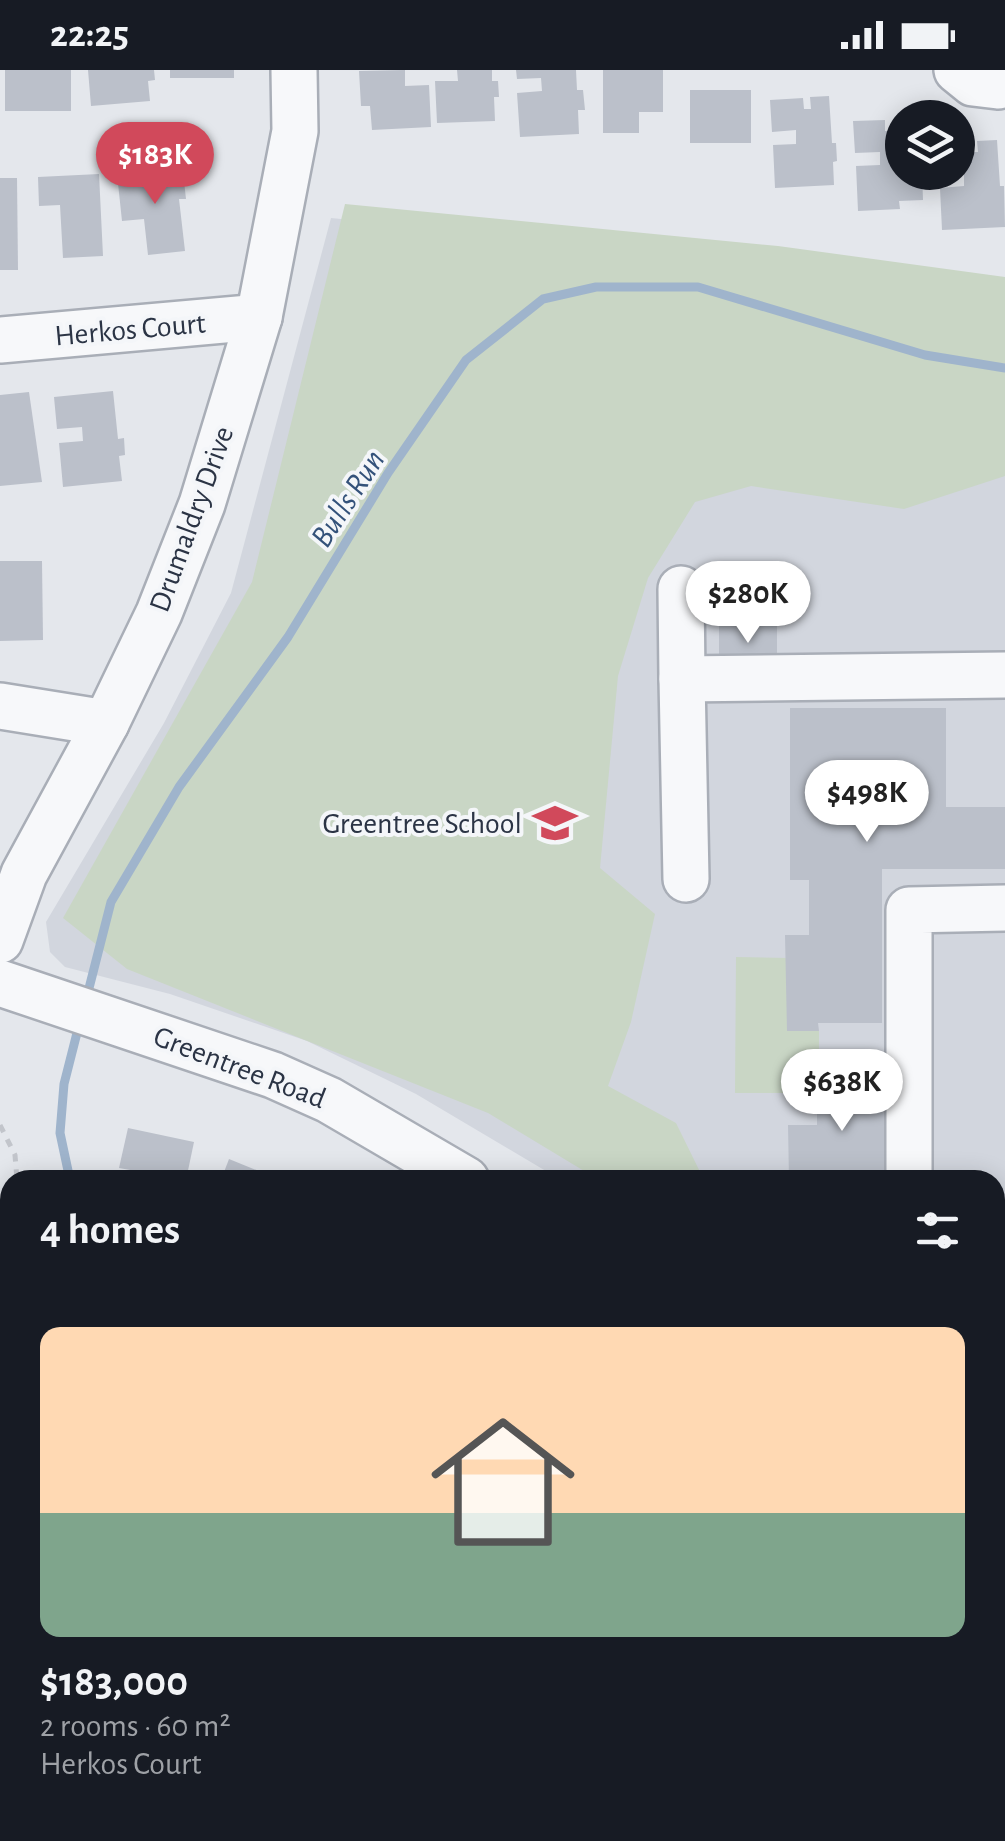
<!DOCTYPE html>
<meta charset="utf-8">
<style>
body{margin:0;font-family:"Alegreya Sans",sans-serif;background:#242831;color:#f1f3f6;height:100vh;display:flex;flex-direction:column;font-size:38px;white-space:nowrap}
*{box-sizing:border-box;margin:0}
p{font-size:32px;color:#9ea1a6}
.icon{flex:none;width:55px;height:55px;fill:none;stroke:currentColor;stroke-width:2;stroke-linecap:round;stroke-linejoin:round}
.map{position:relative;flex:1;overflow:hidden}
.drawer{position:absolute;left:0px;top:1100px;width:1005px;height:672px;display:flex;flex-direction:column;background:#171b24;border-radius:30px 30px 0 0;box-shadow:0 5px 25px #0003}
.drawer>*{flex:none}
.tools{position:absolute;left:885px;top:30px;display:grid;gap:20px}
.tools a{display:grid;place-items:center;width:90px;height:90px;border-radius:50%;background:#171b24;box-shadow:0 5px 25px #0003;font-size:50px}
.price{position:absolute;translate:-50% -85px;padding:0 22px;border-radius:35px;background:#fff;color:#222;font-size:32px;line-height:65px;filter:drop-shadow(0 2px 5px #0008)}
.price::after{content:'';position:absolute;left:50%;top:60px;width:30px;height:22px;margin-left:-15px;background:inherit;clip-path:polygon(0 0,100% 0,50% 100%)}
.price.selected{background:#d1495b;color:#fff}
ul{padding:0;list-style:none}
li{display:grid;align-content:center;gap:20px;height:530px;padding:0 40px}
li span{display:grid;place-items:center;height:310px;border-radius:20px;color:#555}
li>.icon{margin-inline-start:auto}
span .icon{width:180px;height:180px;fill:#fffc;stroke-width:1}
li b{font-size:42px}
h2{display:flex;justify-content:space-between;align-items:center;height:120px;padding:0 40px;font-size:42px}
.status{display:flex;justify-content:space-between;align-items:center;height:70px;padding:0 50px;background:#171b24;direction:ltr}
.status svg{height:28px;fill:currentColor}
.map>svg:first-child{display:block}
</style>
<div class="status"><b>22:25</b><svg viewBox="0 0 49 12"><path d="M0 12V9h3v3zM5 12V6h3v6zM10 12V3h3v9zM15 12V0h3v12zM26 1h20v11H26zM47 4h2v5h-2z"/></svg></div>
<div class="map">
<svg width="1005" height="1771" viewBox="0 0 1005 1771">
<rect width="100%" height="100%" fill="#e4e7ec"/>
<!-- built -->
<polygon fill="#d2d6de" points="331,148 803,195 1005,223 1005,1327 995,1325 995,1110 561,1110 416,1024 307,971 170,924 65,897 50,882 46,852 164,653 231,523"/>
<!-- green -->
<g fill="#c9d6c5">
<polygon points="345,134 778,176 1005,207 1005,406 904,439 751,416 695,432 648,508 618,606 600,798 655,844 631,952 608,1016 676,1053 704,1110 599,1110 488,1043 127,899 63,848 252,512"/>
<polygon points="736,887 788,888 788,961 819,961 819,1000 789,1001 789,1023 735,1023"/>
<polygon points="10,1368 10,1655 0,1680 0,1403"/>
</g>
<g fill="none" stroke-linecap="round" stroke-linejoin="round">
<!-- stream -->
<g stroke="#9fb4cc" stroke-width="9">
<polyline points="86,930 111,832 179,717 288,567 388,403 466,290 543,229 596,217 698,217 925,285 1005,298"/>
<polyline points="70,1110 60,1063 64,1014 79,955"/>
<polyline points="0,1544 10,1510"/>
</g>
</g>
<!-- building -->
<g fill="#bbc0ca">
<rect x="5" y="0" width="66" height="41"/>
<polygon points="88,0 154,0 155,10 148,11 150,31 91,36"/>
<rect x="170" y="0" width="64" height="8"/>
<polygon points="405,0 405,16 429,15 431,57 372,60 370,36 361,36 359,1"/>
<polygon points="457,0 492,0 492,11 498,11 499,27 494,27 495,51 437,53 435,11 458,11"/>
<polygon points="516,0 576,0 577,20 583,20 585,40 578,40 579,64 520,67 517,23 542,21 541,8 517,9"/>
<polygon points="603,0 663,0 663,42 639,42 639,63 603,63"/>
<rect x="690" y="20" width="61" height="53"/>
<polygon points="829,26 832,73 836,73 837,91 833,92 834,115 775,118 773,75 796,74 796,60 772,62 770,30 803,28 804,39 811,39 810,27"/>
<polygon points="894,49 902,49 902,102 922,102 923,130 899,131 900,139 858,141 856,96 880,95 880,82 855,83 853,51 885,50 885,61 894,61"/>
<polygon points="997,70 1000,116 1004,116 1005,157 942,160 940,118 964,116 964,103 958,103 958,71 971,71 971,82 978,82 977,71"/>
<polygon points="167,99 167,103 183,102 186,129 179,129 185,181 148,185 144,149 122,151 117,104"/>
<polygon points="99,104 103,186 63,188 60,135 39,136 38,107"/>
<polygon points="0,108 17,108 18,200 0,200"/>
<polygon points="113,321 118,369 124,368 125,385 119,386 122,411 63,417 59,373 83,371 82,357 57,359 54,327"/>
<polygon points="29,322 42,412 0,416 0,325"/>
<polygon points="0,491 42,491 43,570 0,571"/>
<rect x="719" y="556" width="58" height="40"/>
<polygon points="790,638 946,638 946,737 1005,737 1005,799 882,799 882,953 818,953 819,961 787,961 785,865 809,865 809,810 790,810"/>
<polygon points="817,1009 885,1009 886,1110 789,1110 788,1055 817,1055"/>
<polygon points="128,1058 194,1072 186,1110 119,1098"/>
<polygon points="229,1089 281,1110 221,1110"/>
<polygon points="28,1762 78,1762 77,1771 28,1771"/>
<polygon points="104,1762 157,1762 157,1771 103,1771"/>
<rect x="218" y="1762" width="47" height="9"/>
<rect x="416" y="1762" width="19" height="9"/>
<polygon points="462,1762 518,1764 517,1771 462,1771"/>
</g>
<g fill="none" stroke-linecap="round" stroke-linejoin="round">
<!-- minor casing -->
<g stroke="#a9aeb7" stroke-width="50">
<g id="minor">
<polyline points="957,0 973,13 998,16 1005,11"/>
<polyline points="0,270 259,247"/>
<polyline points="681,519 682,609"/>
<polyline points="0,636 106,653"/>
<polyline points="686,809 682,609 1005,605"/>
<polyline points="0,870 24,804 106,653 159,543 202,434 259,247 295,61 294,0"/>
<polyline points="0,913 273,1005 329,1030 466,1110"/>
<polyline points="909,1110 909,840 1005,838"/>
<polyline points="995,1238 1005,1241"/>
<polyline points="995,1372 1005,1375"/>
<polyline points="822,1762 839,1771"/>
<polyline points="336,1771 337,1762"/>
</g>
</g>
<!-- path -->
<g stroke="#c2c5cb" stroke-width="5" stroke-dasharray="8 8" stroke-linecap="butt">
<polyline points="0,1055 15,1085 17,1110"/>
<polyline points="0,1329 10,1290"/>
</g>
<!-- minor -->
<use href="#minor" stroke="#f7f8fa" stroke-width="45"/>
</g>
<!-- icons -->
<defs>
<g id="school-bare" transform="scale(3.45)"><path d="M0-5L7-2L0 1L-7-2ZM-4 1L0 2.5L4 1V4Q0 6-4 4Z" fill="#d1495b" stroke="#f4f6f9" stroke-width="2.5" paint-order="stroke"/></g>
</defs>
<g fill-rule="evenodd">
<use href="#school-bare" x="555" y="753"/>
</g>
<g text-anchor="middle" stroke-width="8" stroke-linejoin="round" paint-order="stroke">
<!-- street labels -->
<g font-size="30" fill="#2b3445" stroke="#f4f6f9">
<text transform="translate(130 259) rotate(-5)" y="10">Herkos Court</text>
<text transform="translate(191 449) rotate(-70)" y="10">Drumaldry Drive</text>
<text transform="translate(240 997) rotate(21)" y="10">Greentree Road</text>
</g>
<!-- poi labels -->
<g font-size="30" fill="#2b3445" stroke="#f4f6f9" text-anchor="end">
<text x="522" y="763">Greentree School</text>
</g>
<!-- water labels -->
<g font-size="32" font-style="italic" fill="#34527a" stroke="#f4f6f9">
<text transform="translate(347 428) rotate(-57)" y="11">Bulls Run</text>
</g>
</g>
</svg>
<div class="tools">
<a><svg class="icon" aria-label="layers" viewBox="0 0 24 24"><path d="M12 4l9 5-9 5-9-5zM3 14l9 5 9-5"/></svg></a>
</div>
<b class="price selected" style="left:155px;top:137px">$183K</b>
<b class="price" style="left:748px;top:576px">$280K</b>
<b class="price" style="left:867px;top:775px">$498K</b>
<b class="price" style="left:842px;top:1064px">$638K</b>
<section class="drawer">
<h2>4 homes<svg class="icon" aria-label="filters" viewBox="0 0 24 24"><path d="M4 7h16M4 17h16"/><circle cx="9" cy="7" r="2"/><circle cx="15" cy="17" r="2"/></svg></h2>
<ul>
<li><span style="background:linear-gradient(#ffd9b3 60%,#7fa58c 0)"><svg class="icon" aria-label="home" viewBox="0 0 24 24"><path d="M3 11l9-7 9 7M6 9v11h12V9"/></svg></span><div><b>$183,000</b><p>2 rooms · 60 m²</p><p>Herkos Court</p></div></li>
</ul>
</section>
</div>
